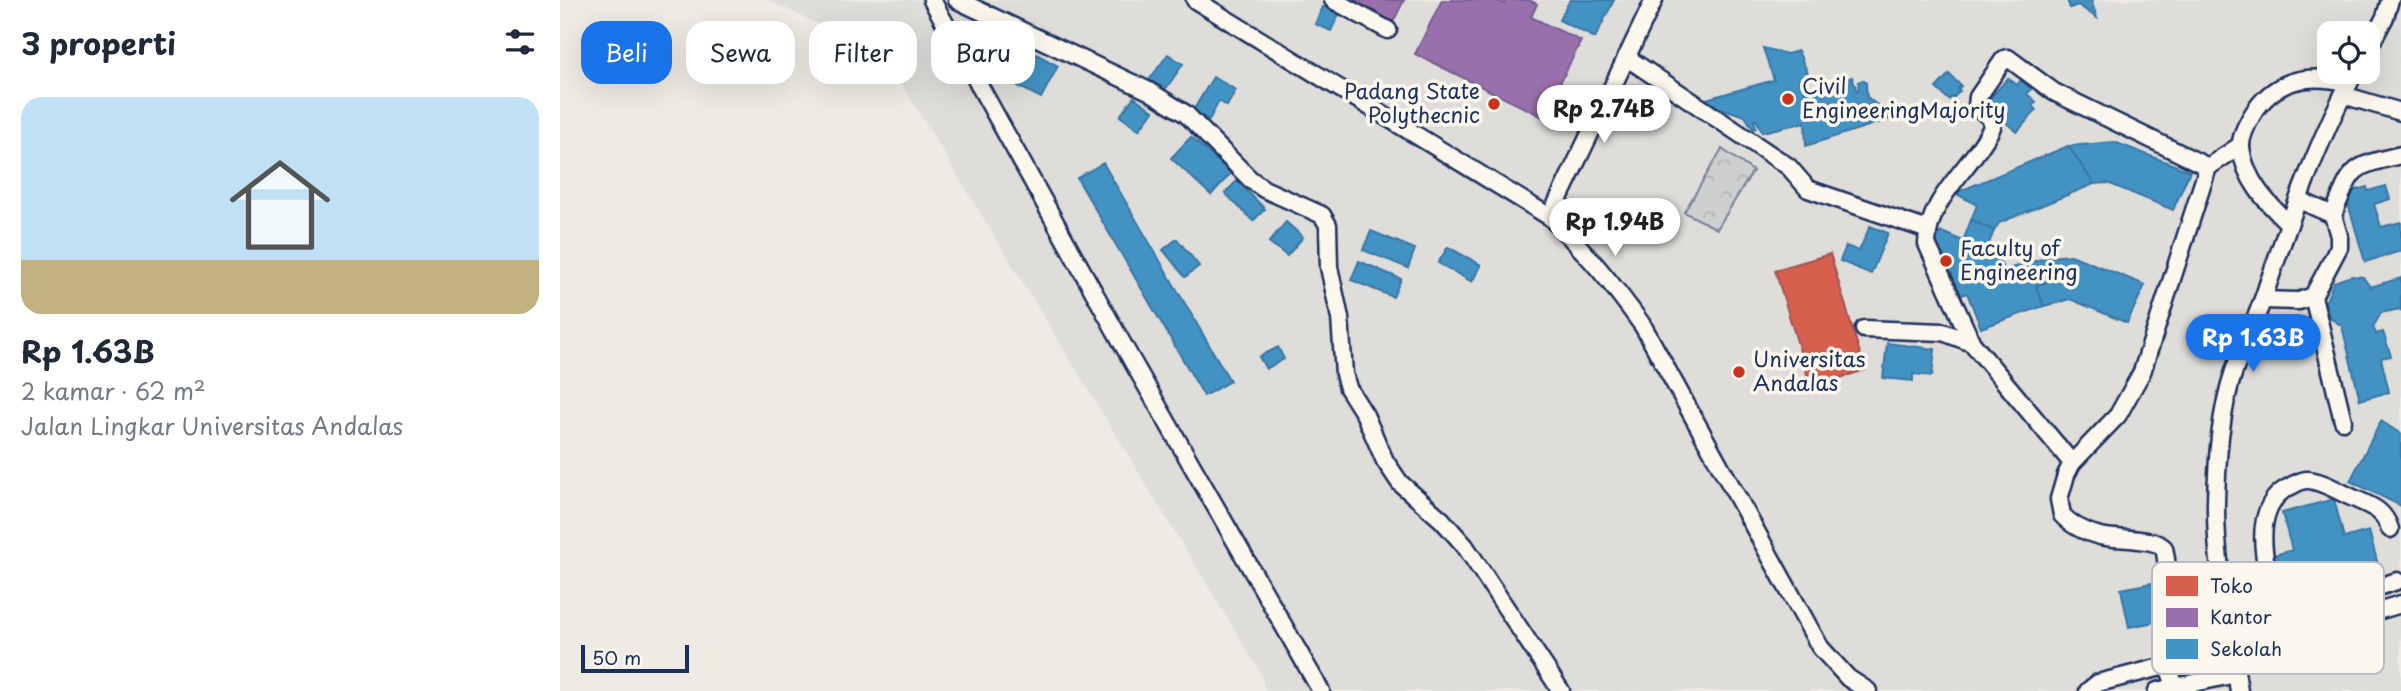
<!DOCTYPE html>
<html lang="id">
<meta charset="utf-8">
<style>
body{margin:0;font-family:"Playpen Sans",sans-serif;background:#f2f2f3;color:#1f2937;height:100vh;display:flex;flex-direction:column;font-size:26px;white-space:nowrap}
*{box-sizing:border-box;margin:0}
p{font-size:23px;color:#747a83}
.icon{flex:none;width:38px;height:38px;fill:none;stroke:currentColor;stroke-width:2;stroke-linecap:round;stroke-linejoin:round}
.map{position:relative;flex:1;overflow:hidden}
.sheet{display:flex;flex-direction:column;background:#fff;width:560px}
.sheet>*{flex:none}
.top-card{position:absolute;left:21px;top:21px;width:665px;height:63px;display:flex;gap:14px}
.fabs{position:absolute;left:1757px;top:21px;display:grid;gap:14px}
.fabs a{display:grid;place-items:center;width:63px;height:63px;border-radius:14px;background:#fff;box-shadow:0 7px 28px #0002;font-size:35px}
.scale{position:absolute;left:21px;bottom:18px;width:108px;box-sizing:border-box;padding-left:7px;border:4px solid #1b2f5e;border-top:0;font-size:19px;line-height:24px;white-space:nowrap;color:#1b2f5e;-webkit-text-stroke:5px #fbf7ec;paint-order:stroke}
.price{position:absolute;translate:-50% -60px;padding:0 16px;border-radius:24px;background:#fff;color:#222;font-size:23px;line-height:46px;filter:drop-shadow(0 2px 4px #0008)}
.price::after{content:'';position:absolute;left:50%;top:42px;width:21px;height:16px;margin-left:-10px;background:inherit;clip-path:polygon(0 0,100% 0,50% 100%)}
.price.current{background:#1a73e8;color:#fff}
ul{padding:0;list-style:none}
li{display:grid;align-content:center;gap:14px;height:371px;padding:0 21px}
li span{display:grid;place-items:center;height:217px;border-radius:21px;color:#555}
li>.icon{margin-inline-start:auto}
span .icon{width:126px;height:126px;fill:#fffc;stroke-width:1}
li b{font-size:30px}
h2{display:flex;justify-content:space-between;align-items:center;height:84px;padding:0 21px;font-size:30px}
.tag{padding:0 24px;border-radius:21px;background:#fff;box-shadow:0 7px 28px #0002;font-size:24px;line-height:63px}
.tag.current{background:#1a73e8;color:#fff}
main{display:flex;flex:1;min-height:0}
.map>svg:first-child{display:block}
</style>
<main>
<section class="sheet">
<h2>3 properti<svg class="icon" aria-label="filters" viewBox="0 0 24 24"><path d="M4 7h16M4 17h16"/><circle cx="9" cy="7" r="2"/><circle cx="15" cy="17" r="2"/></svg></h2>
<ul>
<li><span style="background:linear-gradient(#bfe0f5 75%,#c2b280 0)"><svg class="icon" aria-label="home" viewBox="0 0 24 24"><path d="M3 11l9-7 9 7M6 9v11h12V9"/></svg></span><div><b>Rp 1.63B</b><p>2 kamar · 62 m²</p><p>Jalan Lingkar Universitas Andalas</p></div></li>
</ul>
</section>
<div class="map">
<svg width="1841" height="691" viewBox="0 0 1841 691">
<defs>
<pattern id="forest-crowns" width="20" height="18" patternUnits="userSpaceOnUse" patternTransform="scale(1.75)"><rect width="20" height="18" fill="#cecfcf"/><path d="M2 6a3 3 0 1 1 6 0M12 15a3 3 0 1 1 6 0" fill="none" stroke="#b0b2b4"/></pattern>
</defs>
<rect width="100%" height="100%" fill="#eeebe4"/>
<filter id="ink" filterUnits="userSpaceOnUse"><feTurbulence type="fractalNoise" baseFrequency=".0143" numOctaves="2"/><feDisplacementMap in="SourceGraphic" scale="14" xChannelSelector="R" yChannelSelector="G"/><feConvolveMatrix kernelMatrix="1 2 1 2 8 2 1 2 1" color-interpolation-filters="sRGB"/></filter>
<g filter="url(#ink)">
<!-- built -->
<path fill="#deddda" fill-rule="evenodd" d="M208,0h1633v691h-1136l-4,-18 -377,-618zM1769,33h39v39h-39z"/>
<!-- forest -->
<polygon fill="url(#forest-crowns)" stroke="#747f96" stroke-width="2" points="1162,149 1193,171 1157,229 1124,212"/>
<!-- shops -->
<polygon fill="#d6604d" stroke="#9e5152" stroke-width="2" points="1270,254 1305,370 1251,387 1215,270"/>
<!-- offices -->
<g fill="#9970ab" stroke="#735c94" stroke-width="2">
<polygon points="788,0 844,0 833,22"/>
<polygon points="882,0 937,0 944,4 946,0 969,0 977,4 971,17 1021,41 983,117 855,54"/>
</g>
<!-- schools -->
<g fill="#4393c3" stroke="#3775a5" stroke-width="2">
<polygon points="1010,0 1054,0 1035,38 999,20"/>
<polygon points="1507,0 1531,0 1537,18 1518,5 1510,8"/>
<polygon points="763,7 779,14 771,31 755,24"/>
<polygon points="443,34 473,51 460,76 429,60"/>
<polygon points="1203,48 1227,54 1238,51 1250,78 1239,81 1244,91 1292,77 1297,91 1299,90 1298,82 1303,80 1306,83 1307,97 1333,118 1246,146 1245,122 1202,132 1196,119 1194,120 1196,128 1193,129 1185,116 1139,101 1214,80"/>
<polygon points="476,54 498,66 481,98 458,86"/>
<polygon points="608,54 623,64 602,94 587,83"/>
<polygon points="1389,74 1401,86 1398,89 1400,91 1393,98 1391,97 1389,100 1376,88"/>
<polygon points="653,77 676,90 667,106 659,101 649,120 633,111"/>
<polygon points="1448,78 1457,85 1461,80 1471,89 1467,94 1476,102 1472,106 1476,110 1457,132 1425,104"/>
<polygon points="574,97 593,111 579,130 560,116"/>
<polygon points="631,137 671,173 651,195 611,158"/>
<polygon points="1554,142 1630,171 1613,210 1548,183 1534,184 1508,146"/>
<polygon points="1508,146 1534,184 1439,223 1434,231 1411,220 1417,205 1395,193"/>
<polygon points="543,163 670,381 644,396 517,178"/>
<polygon points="677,181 705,209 693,221 665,193"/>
<polygon points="1826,186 1830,199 1814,204 1821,227 1841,222 1841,251 1805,262 1785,193 1807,187 1808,191"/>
<polygon points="1411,220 1434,231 1429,243 1444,270 1489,257 1497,278 1476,286 1484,306 1421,328 1407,293 1397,297 1372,236 1382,232 1403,241"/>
<polygon points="726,222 743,237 727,256 709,242"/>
<polygon points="1310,226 1328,233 1311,274 1280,261 1286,246 1299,251"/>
<polygon points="811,231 855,249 848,268 803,250"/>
<polygon points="617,239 639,266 625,277 603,250"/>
<polygon points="888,247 921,265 912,282 878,263"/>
<polygon points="1511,255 1585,285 1567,323 1510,299 1484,306 1476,286 1497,278 1489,257"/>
<polygon points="799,261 841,279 833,297 791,280"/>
<polygon points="1791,276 1803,277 1810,287 1841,278 1841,311 1840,309 1821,313 1813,327 1816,334 1823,332 1831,356 1821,358 1829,392 1800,400 1782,326 1770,318 1765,303 1774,282"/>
<polygon points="1327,343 1375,349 1372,376 1353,374 1353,381 1323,378"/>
<polygon points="718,347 724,359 706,369 699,357"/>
<polygon points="1821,421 1841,434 1841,506 1790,481"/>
<polygon points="1774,499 1784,538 1809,531 1821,576 1723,602 1711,556 1732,550 1722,513"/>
<polygon points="1592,583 1600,621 1569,627 1561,589"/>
</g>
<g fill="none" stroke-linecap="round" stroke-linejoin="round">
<!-- minor casing -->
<g stroke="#1b2f5e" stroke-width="21">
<g id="minor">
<polyline points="372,0 571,359 761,691"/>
<polyline points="397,0 589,91 626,114 690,179 704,189 762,215 768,225 769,267 780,318 784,374 788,388 805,415 825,461 840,483 882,520 905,546 1001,691"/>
<path d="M635,0l355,217c37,36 63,67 93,109l177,321 28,31 20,13"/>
<polyline points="773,0 828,30"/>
<polyline points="1808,49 1825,17 1830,0"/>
<polyline points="1066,57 1229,167 1248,189 1368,230"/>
<polyline points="1783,95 1841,112"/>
<path d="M1773,215c20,-49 17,-48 68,-60"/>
<polyline points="990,217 1094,0"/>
<path d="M1729,224c-23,-22 -44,-44 -48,-76 -1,-11 5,-22 10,-31 23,-39 57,-44 98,-34"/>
<polyline points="1753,296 1783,421"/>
<polyline points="1703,300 1739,301 1753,296 1779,247 1779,236 1773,215 1739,200"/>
<polyline points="1304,329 1383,332 1412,343"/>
<path d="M1512,463l-100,-120 -45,-99c0,-46 47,-78 65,-117l-1,-8 -14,-13 1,-9 26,-38 4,-1 46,34 154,75"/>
<polyline points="1721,618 1837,581"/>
<path d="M1730,637c-17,-37 -51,-128 1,-151 4,-2 11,-6 15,-6 12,-1 34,12 45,17 19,9 32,11 39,32"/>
<polyline points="1673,654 1841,604"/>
<path d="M1615,687c-2,-7 -5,-15 -7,-22 -8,-38 5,-79 -4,-117 -10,-11 -48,-8 -64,-12 -15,-4 -28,-10 -38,-21l-3,-16 7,-24 6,-12 46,-48 24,-43 66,-205 33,-22"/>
<polyline points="1528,691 1538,683 1672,649"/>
<polyline points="1597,691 1676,674"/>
<path d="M1679,691c-9,-63 -24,-125 -23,-189 1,-43 4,-90 18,-131 10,-28 24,-55 33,-84 24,-70 52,-150 88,-215"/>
</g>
</g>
<!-- minor -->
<use href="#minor" stroke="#fbf7ec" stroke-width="16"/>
</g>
</g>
<!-- markers -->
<g fill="#c8321e" stroke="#fbf7ec" stroke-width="2.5">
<circle cx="1228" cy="99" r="7"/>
<circle cx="934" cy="104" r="7"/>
<circle cx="1386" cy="261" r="7"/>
<circle cx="1179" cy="372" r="7"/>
</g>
<g text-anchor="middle" stroke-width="7" stroke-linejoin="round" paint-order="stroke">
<!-- poi labels -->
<g font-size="21" fill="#1b2f5e" stroke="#fbf7ec" text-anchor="start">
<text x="1242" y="94">Civil<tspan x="1242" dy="24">EngineeringMajority</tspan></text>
<text x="920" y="99" text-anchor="end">Padang State<tspan x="920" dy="24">Polythecnic</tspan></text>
<text x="1400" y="256">Faculty of<tspan x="1400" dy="24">Engineering</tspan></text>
<text x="1193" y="367">Universitas<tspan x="1193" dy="24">Andalas</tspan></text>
</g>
</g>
<!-- legend -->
<rect x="1592" y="562" width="232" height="112" rx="10" fill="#fbf7ec" stroke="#b8bbc1" stroke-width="2"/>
<rect x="1606" y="576" width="32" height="20" fill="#d6604d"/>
<rect x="1606" y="608" width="32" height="19" fill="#9970ab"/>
<rect x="1606" y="639" width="32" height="20" fill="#4393c3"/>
<g font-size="19" fill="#1b2f5e">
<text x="1650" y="593">Toko</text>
<text x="1650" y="624">Kantor</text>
<text x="1650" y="656">Sekolah</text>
</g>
</svg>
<div class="fabs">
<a><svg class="icon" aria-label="locate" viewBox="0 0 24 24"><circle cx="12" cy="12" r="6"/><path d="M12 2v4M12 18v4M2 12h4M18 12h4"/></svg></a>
</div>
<div class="scale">50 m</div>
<b class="price" style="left:1044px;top:145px">Rp 2.74B</b>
<b class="price" style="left:1055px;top:258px">Rp 1.94B</b>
<b class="price current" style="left:1693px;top:374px">Rp 1.63B</b>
<div class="top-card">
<a class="tag current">Beli</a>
<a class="tag">Sewa</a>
<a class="tag">Filter</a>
<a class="tag">Baru</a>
</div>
</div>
</main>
